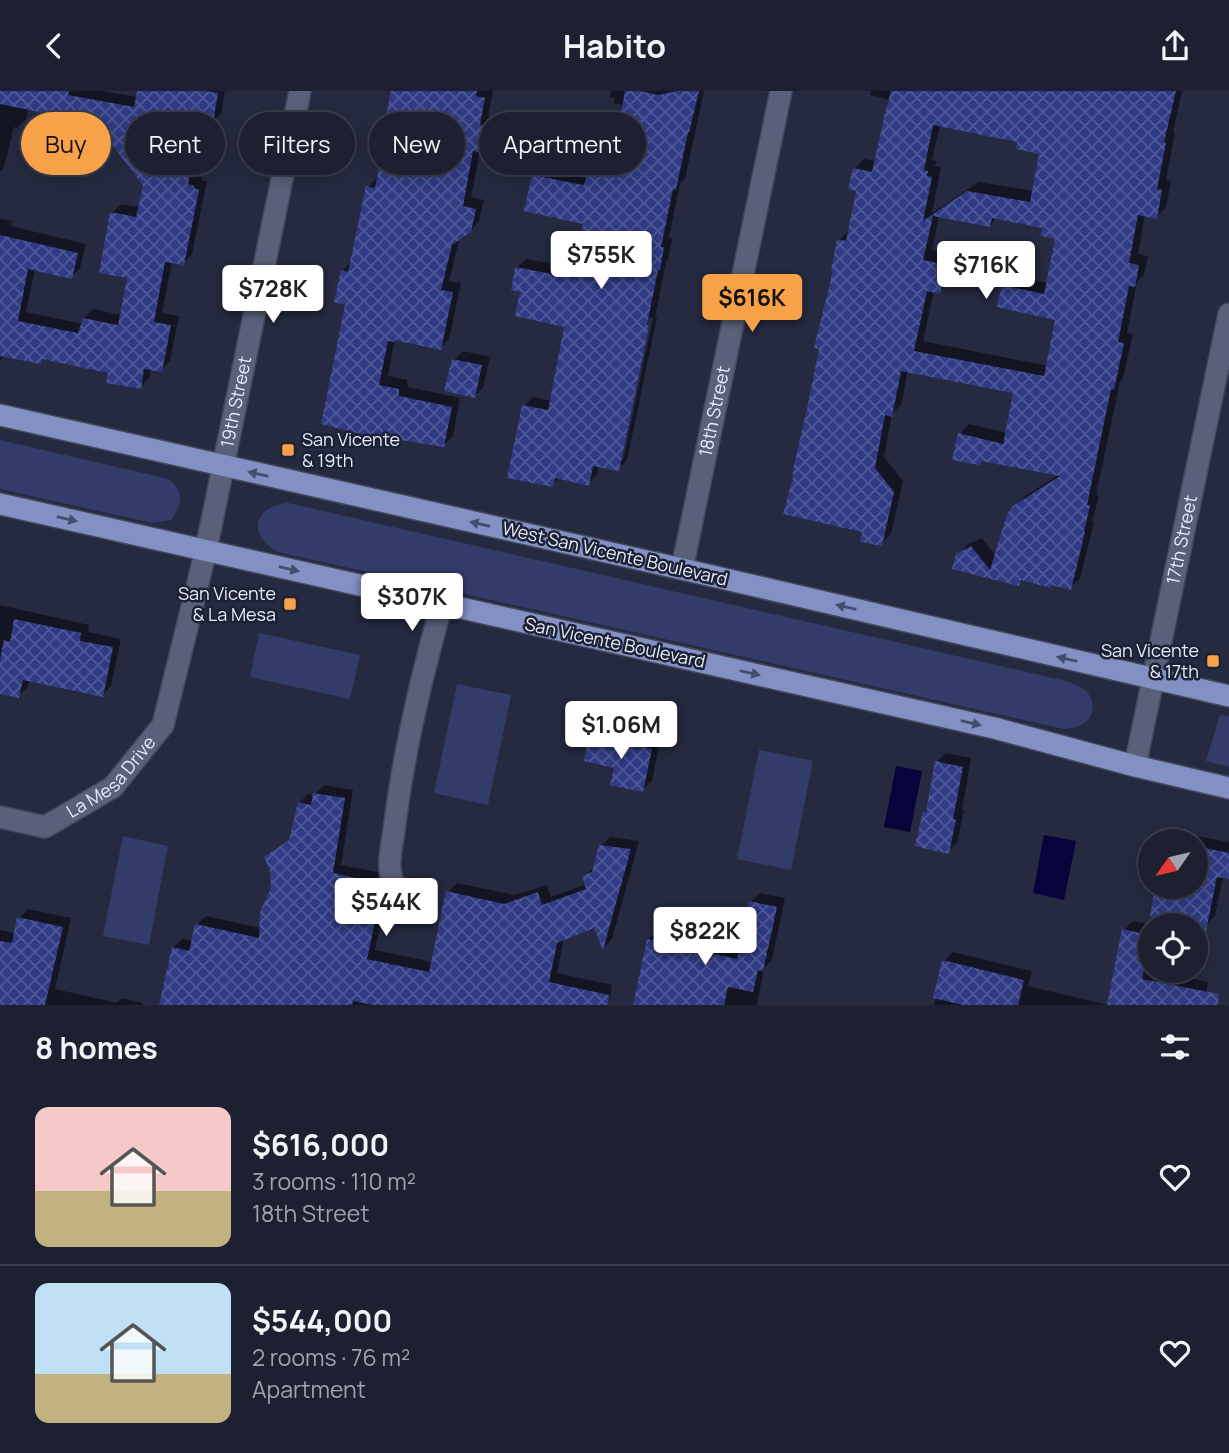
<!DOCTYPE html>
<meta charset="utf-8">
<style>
body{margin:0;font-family:Manrope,sans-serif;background:#252838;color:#f1f3f6;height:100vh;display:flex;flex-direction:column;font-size:26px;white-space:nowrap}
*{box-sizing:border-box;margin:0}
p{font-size:23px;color:#a0a3ab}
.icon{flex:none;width:38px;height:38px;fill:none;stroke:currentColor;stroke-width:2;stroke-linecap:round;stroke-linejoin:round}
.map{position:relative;height:914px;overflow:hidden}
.drawer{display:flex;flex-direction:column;background:#1c2030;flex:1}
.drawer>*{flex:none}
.hud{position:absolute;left:21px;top:21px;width:700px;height:63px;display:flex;gap:14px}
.needle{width:46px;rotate:236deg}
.fabs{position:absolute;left:1138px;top:738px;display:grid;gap:14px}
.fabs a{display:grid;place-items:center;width:70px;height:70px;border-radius:50%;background:#1c2030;box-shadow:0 4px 18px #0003,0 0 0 2px #3a3e4c;font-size:35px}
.price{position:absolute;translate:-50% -60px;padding:0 16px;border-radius:7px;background:#fff;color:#222;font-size:23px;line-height:46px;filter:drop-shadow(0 2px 4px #0008)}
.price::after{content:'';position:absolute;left:50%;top:42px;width:21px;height:16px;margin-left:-10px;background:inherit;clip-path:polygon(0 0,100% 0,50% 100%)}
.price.on{background:#f7a149;color:#111}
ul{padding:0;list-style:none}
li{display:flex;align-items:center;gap:21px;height:175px;padding:0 35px}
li+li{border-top:2px solid #3a3e4c}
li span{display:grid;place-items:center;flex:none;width:196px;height:140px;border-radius:14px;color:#555}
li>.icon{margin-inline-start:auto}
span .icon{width:84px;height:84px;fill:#fffc;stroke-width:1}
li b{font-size:30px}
h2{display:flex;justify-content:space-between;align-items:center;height:84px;padding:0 35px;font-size:30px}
.chip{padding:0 24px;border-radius:32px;background:#1c2030;box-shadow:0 4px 18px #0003,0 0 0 2px #3a3e4c;font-size:24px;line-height:63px}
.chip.on{background:#f7a149;color:#111}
header{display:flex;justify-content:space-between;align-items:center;height:91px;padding:0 35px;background:#1c2030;font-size:32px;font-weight:700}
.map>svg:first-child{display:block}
</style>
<header><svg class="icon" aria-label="back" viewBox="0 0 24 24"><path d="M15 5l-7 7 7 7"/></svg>Habito<svg class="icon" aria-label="share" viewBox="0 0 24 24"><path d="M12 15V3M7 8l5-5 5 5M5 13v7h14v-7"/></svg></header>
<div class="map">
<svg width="1229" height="914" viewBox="0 0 1229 914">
<defs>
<pattern id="building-cross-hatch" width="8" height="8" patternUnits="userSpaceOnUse" patternTransform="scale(1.75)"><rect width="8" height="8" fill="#313b85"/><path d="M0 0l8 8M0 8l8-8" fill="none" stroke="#4f5897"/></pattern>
</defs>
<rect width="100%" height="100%" fill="#252a40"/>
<!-- green -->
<g fill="#333c69">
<path d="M0,349l169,39c15,14 14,24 2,41l-19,3 -152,-34z"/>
<path d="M288,412l778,178c5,2 11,3 16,7 14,9 15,29 -1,37 -5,3 -11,3 -17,4l-786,-177c-31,-16 -25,-46 10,-49z"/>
<polygon points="259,542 360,564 350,608 250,586"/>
<polygon points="457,593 511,604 488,714 434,702"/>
<polygon points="1220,624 1229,625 1229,676 1206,670"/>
<polygon points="759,659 813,670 791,779 737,768"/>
<polygon points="123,745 168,755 149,854 103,845"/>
</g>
<!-- water -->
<g fill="#08033a">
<polygon points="896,675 922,680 910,741 884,736"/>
<polygon points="1044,744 1076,750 1064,809 1033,802"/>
</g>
<!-- shadow -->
<g fill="#0007" fill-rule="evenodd">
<polygon points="0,0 103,0 137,6 139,0 225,0 221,22 214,29 213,35 205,43 196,84 202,86 202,89 207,90 192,163 183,173 172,171 162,222 179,225 170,270 161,279 151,277 149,287 140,296 110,281 44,267 40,271 6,264 0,269 0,128 12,130 11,135 86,153 80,177 71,186 35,178 26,221 83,233 84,227 93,218 121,224 129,186 112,122 121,113 140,116 145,95 105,40 101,62 92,71 76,27 28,17 26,28 17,37 14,36 4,76 0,81"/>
<polygon points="393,0 493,0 488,25 532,34 527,59 518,68 480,60 471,106 484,109 479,130 470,140 460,146 449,190 461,192 449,248 440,257 395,247 388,285 407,289 408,296 460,307 453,345 444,354 383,344 347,213 342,180 351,171 368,96 377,87 379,87 392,28"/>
<path d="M611,0h93l-19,88 -5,4 -11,55 3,1 -4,21 -2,2 -11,55h2l-30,143 -9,9 -19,-4 -2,10 -9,9 -29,-6 -7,7 -28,-79 9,-9 18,4 15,-76 -44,-35 -5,-22 9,-9 50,9 9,-45 -52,-47 9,-9 46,8 6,-22 9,-9 13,3 8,-41 -10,-3 1,-5 -5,-1zM649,226l4,1 -30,143h-4z"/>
<path d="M871,0h311l-9,42h2l-9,47 5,1 -5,26 -10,10 -11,-2 -7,39 10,2 -4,19 -7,7 -10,51 6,1 -10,44 -3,4 -24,113 3,1 -7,26 2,1 -14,55 -10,10 -46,-9 -5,5 -61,-29 10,-11 14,-6 14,18 18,-49 11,-11 35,-22 -77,-14 -4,4 -19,-30 9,-10 38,9 8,-41 -107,-21 -7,34 -9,9 -8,43 19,24 -12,53 -10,10 -17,-14 -55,-121 26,-139 4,-30 10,-10 9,-41 -4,-20 10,-10 12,2 14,-61 -20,-5zM940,34l79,16 22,12 -7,38 -55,-9 -47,31 9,-46 -6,-1 2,-5 -5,-1zM939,125l51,9 8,-8 46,10 13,11 -9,45 -35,-7 -10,9 54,33 -9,48 -125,-25 11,-50 6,1 9,-10 3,-7 4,-20 -24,-5z"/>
<polygon points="463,260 490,266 483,297 474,306 454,269"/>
<polygon points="0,514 89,534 88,541 121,548 111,595 102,604 29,589 28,596 18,605 0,601"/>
<polygon points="600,636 660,649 652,690 642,699 616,675 591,645"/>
<polygon points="946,662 971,667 962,719 964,719 957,752 948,761 924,721 928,717 937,671"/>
<polygon points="324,694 353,699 341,774 388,783 390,788 375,859 433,871 448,801 457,792 515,804 547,794 551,806 587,793 584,785 596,775 601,755 610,746 639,750 612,848 604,856 595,835 564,847 557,882 612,894 608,914 161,914 173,857 182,848 193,850 197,834 206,825 261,837 272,799 271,780 266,767 275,758 292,747 299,712 308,703 314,704"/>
<polygon points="1174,741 1229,751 1229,784 1223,786 1215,825 1206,834 1195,796 1195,751 1165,751"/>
<polygon points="760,802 785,807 772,869 764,877 757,914 634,914 648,849 657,840 741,858 751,811"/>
<polygon points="28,818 71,827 55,898 117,912 122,907 143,912 143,914 5,914 0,896 0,839 16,842 19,827"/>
<polygon points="1133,830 1156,835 1150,835 1150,880 1157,880 1208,891 1204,914 934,914 944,870 953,861 1032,880 1028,895 1108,914 1124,839"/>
</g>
<!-- building -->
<g fill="url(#building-cross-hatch)" fill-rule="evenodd">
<polygon points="0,0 69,0 68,4 134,16 137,0 205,0 218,2 213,32 208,31 204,46 199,45 188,93 194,95 194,97 199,99 184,174 165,171 154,231 171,234 162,281 144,278 141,298 106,292 108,282 42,268 41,273 0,265 0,144 78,162 72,188 28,178 18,230 78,242 83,227 118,234 127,187 99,182 110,121 136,126 143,95 99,36 92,73 67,68 74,28 0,13"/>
<polygon points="391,0 477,0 476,5 485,7 480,34 524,43 519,70 473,60 463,115 476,118 471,141 452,154 441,199 453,201 441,259 394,249 394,251 388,250 379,294 399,298 399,305 452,316 444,356 382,346 381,348 321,333 345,214 334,211 341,179 348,181 366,95 375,97 389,29 385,29"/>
<polygon points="625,0 640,0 658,4 677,0 699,0 689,42 688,41 676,99 673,98 661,156 664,156 660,179 658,179 647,234 649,235 619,380 593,375 589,395 555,387 553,396 507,387 522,314 548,319 564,236 515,225 520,201 511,199 515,176 573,187 583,133 524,120 532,84 584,94 593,61 613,65"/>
<path d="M891,0h285l-12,51 2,1 -9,46 5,1 -5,29 -19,-4 -9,48 10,2 -4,22 -6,-1 -11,56 6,1 -10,47 -3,-1 -24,116h3l-6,27h1l-14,58 -20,-5v3l-30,-8 -2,6 -67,-17 4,-15 15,-8 19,24 17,-56 6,-8 47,-30 -79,-15 -1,4 -28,-5 6,-27 45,11 10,-51 -112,-22 -9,46 -7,-2 -10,53 19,24 -12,54 -22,-4 2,-10 -79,-18 11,-40h-2l15,-65 12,-60 -5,-1 19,-77h-2l6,-32 9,2 10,-50 -8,-2 5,-21 19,4 12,-54zM933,34l84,17 -1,7 23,5 -9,48 -63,-11 -44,30 9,-44 -5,-1 1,-5 -4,-1zM933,125l57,11 2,-9 50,10 -1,8 14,3 -11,55 -42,-9 -5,22 58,13 -11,56 -130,-25 13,-60 13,3 2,-7h1l5,-22 -25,-5z"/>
<polygon points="452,268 482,274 475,307 444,300"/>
<polygon points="14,528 81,542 80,550 113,556 103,606 23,589 19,607 0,603 0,569 4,549 10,551"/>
<polygon points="589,644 652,658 643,701 610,694 614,677 584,670"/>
<polygon points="935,670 963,676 953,728 956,728 949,763 915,755 923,720 926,721"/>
<polygon points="313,702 345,707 333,782 379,792 382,798 367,868 429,881 446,800 504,813 538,801 542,814 586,798 582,785 592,781 599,754 631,758 603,859 594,837 557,852 549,891 609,904 608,914 373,914 353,910 352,914 159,914 172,856 189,860 195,833 259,847 260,821 270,799 271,792 270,780 264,766 289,749 298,711 311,714"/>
<polygon points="1195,755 1229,762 1229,788 1217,786 1206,840 1195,839 1195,833 1150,825 1155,796 1195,796"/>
<polygon points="749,810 777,816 763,880 758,879 753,901 728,896 724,914 633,914 647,848 737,868"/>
<polygon points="17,826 63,836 45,914 0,914 0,850 12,852"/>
<polygon points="1122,838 1150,844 1150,853 1142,888 1219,903 1218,914 1107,914"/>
<polygon points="942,869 1024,889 1018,914 963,914 933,907"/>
</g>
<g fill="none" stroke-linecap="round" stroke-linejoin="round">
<!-- minor casing -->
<g stroke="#434759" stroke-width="24">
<g id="minor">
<path id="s1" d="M682,478l99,-478"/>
<path id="s2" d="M1135,675l94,-452"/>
<path id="s3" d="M0,726l45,10 68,-40 50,-62 43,-175 94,-459"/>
<path d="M414,810c-9,-6 -19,-11 -22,-22 -5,-15 0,-34 2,-48 9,-77 27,-153 48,-227"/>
</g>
</g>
<!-- major casing -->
<g stroke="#434759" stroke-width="24">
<g id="major">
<polyline points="0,324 682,478 1229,605"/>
<polyline points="0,413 994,637 1135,675 1229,697"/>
</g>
</g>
<!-- minor -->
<use href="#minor" stroke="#5a6079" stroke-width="21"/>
<!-- major -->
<use href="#major" stroke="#8390c4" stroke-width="21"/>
</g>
<!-- one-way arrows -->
<defs><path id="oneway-solid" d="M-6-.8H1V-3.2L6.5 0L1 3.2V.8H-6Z" transform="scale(1.75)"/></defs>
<g fill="#454d6f">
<use href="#oneway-solid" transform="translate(258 383) rotate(-167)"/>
<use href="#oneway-solid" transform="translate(67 428) rotate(13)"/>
<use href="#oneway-solid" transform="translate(480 433) rotate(-167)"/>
<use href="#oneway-solid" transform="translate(289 478) rotate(13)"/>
<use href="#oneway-solid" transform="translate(846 516) rotate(-167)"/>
<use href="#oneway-solid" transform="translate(1067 568) rotate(-167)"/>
<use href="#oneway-solid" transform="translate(750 582) rotate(13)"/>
<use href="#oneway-solid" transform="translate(971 632) rotate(13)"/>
</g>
<!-- markers -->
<g fill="#f7a149" stroke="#1c2136" stroke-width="2.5">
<rect x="281" y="352" width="14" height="14" rx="3.5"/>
<rect x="283" y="506" width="14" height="14" rx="3.5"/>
<rect x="1206" y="563" width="14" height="14" rx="3.5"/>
</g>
<g text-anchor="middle" stroke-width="5" stroke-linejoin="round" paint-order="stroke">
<!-- street labels -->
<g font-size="18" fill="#e6eaf9" stroke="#1c2136">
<text dy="6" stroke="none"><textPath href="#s3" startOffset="536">19th Street</textPath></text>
<text dy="6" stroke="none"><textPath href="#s1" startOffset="161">18th Street</textPath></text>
<text dy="6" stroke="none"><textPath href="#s2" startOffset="231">17th Street</textPath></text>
<text transform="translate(615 463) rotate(13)" y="6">West San Vicente Boulevard</text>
<text transform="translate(615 552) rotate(12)" y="6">San Vicente Boulevard</text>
<text dy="6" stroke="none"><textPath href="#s3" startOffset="130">La Mesa Drive</textPath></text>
</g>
<!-- poi labels -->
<g font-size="18" fill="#e6eaf9" stroke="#1c2136" text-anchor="end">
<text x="302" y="355" text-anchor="start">San Vicente<tspan x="302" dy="21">&amp; 19th</tspan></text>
<text x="276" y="509">San Vicente<tspan x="276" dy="21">&amp; La Mesa</tspan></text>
<text x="1199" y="566">San Vicente<tspan x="1199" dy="21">&amp; 17th</tspan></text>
</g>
</g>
</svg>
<div class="fabs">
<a><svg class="needle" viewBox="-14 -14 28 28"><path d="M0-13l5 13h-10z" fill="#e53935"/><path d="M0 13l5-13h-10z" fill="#a0a3ab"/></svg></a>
<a><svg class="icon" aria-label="locate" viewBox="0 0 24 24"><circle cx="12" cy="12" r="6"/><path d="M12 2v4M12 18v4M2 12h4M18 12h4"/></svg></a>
</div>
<b class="price" style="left:601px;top:200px">$755K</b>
<b class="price" style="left:986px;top:210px">$716K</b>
<b class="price" style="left:273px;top:234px">$728K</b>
<b class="price on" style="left:752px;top:243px">$616K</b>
<b class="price" style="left:412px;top:542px">$307K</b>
<b class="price" style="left:621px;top:670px">$1.06M</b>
<b class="price" style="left:386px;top:847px">$544K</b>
<b class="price" style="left:705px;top:876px">$822K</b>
<div class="hud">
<a class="chip on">Buy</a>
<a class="chip">Rent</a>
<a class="chip">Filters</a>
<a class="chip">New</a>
<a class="chip">Apartment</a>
</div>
</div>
<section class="drawer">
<h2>8 homes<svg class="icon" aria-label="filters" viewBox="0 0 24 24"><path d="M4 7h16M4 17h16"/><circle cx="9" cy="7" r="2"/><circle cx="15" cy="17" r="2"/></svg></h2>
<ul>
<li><span style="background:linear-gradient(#f6c9c9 60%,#c2b280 0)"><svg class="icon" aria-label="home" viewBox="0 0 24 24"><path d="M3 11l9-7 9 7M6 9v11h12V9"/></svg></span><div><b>$616,000</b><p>3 rooms · 110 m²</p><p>18th Street</p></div><svg class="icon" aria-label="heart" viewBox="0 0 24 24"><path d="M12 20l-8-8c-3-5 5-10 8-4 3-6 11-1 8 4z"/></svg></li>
<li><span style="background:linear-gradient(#bfe0f5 65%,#c2b280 0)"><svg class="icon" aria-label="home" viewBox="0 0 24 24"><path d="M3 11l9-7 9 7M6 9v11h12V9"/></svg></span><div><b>$544,000</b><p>2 rooms · 76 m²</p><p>Apartment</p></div><svg class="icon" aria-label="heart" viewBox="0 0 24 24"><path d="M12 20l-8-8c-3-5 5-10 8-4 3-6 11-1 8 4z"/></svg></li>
</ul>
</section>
